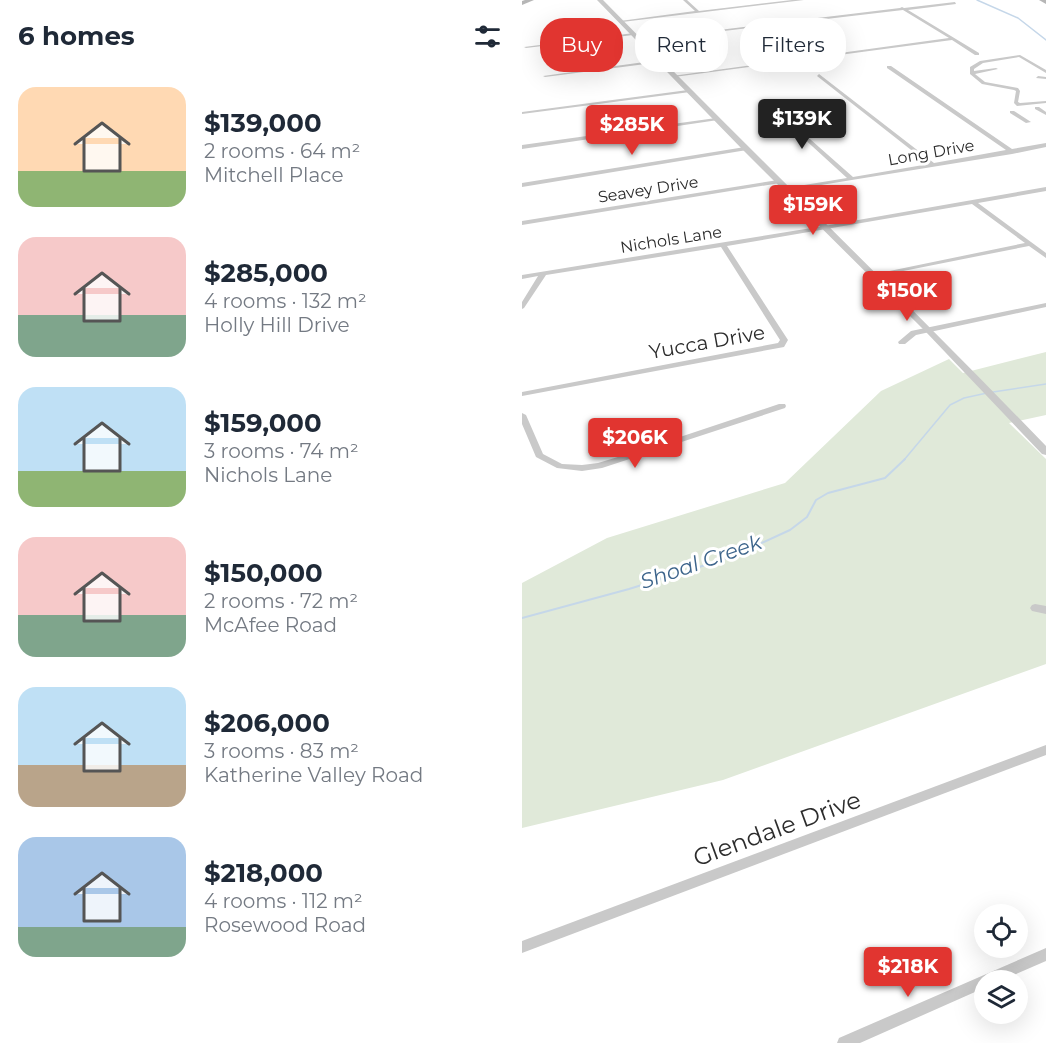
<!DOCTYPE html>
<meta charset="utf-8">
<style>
body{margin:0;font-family:Montserrat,sans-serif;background:#f6f6f7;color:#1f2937;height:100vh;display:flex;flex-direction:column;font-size:22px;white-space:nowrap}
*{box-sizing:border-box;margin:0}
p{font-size:20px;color:#747a83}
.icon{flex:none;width:33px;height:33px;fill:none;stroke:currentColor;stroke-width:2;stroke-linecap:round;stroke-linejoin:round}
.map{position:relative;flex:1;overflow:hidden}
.panel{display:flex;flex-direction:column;background:#fff;width:522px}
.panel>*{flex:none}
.top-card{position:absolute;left:18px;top:18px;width:416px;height:54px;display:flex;gap:12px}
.buttons{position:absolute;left:452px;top:904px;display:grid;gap:12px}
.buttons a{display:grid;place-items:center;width:54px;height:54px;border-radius:50%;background:#fff;box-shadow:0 6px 24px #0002;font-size:30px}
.price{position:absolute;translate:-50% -51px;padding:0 14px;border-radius:6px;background:#e13530;color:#fff;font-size:20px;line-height:39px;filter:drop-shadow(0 2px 3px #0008)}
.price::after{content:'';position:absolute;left:50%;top:36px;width:18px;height:14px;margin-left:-9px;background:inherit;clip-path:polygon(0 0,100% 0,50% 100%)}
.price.active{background:#222;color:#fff}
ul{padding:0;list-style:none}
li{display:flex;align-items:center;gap:18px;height:150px;padding:0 18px}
li span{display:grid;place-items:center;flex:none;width:168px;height:120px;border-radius:18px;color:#555}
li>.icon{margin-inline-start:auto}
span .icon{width:72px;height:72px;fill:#fffc;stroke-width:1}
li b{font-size:26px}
h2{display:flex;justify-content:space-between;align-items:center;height:72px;padding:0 18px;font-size:26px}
.tag{padding:0 21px;border-radius:24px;background:#fff;box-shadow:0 6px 24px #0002;font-size:21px;line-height:54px}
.tag.active{background:#e13530;color:#fff}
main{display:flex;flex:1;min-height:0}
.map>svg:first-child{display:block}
</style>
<main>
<section class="panel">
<h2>6 homes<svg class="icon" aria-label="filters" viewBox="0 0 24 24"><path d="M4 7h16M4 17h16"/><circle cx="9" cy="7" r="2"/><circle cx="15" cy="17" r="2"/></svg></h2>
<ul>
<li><span style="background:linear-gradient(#ffd9b3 70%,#8fb573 0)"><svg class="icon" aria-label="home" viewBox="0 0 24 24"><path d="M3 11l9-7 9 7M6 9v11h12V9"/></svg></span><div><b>$139,000</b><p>2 rooms · 64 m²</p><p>Mitchell Place</p></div></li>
<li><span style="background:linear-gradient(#f6c9c9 65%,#7fa58c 0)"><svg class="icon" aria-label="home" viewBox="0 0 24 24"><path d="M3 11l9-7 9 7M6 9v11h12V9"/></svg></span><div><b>$285,000</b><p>4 rooms · 132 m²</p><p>Holly Hill Drive</p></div></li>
<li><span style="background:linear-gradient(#bfe0f5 70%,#8fb573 0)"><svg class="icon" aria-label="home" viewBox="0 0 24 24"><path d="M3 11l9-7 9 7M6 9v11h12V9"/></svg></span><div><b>$159,000</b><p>3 rooms · 74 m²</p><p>Nichols Lane</p></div></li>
<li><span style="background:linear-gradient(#f6c9c9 65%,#7fa58c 0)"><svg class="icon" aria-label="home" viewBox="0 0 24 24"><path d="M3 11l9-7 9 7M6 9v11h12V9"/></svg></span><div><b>$150,000</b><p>2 rooms · 72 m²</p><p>McAfee Road</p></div></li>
<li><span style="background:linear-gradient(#bfe0f5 65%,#b9a48a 0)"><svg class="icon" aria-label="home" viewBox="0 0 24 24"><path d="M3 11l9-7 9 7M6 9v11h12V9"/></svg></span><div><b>$206,000</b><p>3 rooms · 83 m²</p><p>Katherine Valley Road</p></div></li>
<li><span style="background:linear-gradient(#a9c7e8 75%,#7fa58c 0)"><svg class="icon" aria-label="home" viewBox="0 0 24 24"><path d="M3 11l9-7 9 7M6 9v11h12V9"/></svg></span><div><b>$218,000</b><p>4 rooms · 112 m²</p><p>Rosewood Road</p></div></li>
</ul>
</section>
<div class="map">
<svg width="524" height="1043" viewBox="0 0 524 1043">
<rect width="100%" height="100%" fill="#fff"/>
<!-- green -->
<g fill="#e0e9d9">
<polygon points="313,199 324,210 297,215 286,203"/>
<polygon points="524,352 524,415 487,423 524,459 524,664 201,780 0,828 0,583 85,538 263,483 359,391 427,359 441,373"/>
</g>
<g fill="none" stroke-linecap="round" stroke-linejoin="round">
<!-- stream-far1 -->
<g stroke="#c5d7e9" stroke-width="1.5">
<polyline points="455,0 496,18 524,40"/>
<polyline points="471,392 524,384"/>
<polyline points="382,460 428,405 442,398 465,393"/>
</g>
<!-- stream -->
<polyline stroke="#c5d7e9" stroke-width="2" points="0,618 107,589 209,557 268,530 285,517 294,500 306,493 363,478 383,459"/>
<!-- minor -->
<g fill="#c9c9c9" fill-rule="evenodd">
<polygon points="161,0 165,0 177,11 270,0 282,0 100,22 98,21 173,11"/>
<polygon points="433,2 434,4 386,10 457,53 457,55 453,55 430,40 152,77 150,76 427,38 381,10 117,41 115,40 378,8 380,7 382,8"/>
<polygon points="112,33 111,35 4,48 2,47"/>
<polygon points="498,55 524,70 524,73 497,57 461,63 452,69 452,71 474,68 476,69 453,74 463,82 496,88 498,91 496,102 498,103 524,101 524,103 495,106 492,103 494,91 492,90 460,84 448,74 448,67 458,61"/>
<polygon points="137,60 139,62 23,77 21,76"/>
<polygon points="365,66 369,66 490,149 524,143 524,147 490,154 262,191 261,190 264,188 325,178 244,104 244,103 246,102 331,177 407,164 295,76 297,74 412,163 484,150 365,68"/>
<polygon points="516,76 524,77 524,79 514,78"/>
<polygon points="166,90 168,90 168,92 0,114 0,112"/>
<polygon points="513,107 517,107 524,112 524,115 513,109"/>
<polygon points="488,111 492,111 509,122 504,123 488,113"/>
<polygon points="194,118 196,119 196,120 0,149 0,145"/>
<polygon points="223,147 225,148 225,150 0,187 0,183"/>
<polygon points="256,180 259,182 258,183 0,225 0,221"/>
<polygon points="524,187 524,191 456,203 524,253 524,258 507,246 351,277 351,275 353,274 503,243 450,204 205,246 266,340 262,347 0,396 0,392 256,343 258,340 199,247 24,275 2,308 0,309 0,302 16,276 0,279 0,275 302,226"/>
<polygon points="524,303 524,307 394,335 383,344 377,344 376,342 389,331"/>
<polygon points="257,404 263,404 264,406 263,408 80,468 60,471 35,468 14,457 0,424 0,413 4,415 21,454 40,464 60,465 76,463 119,450"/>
<polygon points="513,604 524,606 524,614 510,611 508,608 510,605"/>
<polygon points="524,745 524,755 0,953 0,941"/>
<polygon points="524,948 524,961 478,981 462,981 462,988 338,1043 315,1043 317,1038"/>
</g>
<!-- tertiary -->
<path fill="#c9c9c9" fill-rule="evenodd" d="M75,0h6c147,150 297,295 443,446v9l-4,-1 -116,-122 -183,-182z"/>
<!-- secondary -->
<g fill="#b6b6b6" fill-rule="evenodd">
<polygon points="3,0 12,0 0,5 0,1"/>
<polygon points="517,0 524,0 524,4"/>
</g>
</g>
<g text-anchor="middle" stroke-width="6" stroke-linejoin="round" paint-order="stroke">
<!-- far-street labels -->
<g font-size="16" fill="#2c2c2c" stroke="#fff">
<text transform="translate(409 152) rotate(-10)" y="6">Long Drive</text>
<text transform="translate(126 189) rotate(-9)" y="6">Seavey Drive</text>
<text transform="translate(149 239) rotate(-9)" y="6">Nichols Lane</text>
</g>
<!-- street labels -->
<g font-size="20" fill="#2c2c2c" stroke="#fff">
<text transform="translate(185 342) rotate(-10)" y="7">Yucca Drive</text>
</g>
<!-- water labels -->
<g font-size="21" font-style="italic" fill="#3c648b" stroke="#fff">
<text transform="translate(179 562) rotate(-19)" y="7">Shoal Creek</text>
</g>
<!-- near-street labels -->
<g font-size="24" fill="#2c2c2c" stroke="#fff">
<text transform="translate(255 829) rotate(-20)" y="8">Glendale Drive</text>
</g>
</g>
</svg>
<div class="buttons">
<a><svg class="icon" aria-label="locate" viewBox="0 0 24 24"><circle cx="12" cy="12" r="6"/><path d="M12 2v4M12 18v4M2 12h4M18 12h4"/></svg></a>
<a><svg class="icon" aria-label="layers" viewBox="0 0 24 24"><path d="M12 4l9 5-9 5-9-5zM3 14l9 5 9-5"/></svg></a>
</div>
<b class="price active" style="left:280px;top:150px">$139K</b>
<b class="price" style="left:110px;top:156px">$285K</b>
<b class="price" style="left:291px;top:236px">$159K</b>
<b class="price" style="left:385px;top:322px">$150K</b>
<b class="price" style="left:113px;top:469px">$206K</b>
<b class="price" style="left:386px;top:998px">$218K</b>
<div class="top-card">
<a class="tag active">Buy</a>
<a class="tag">Rent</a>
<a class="tag">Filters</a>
</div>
</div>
</main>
